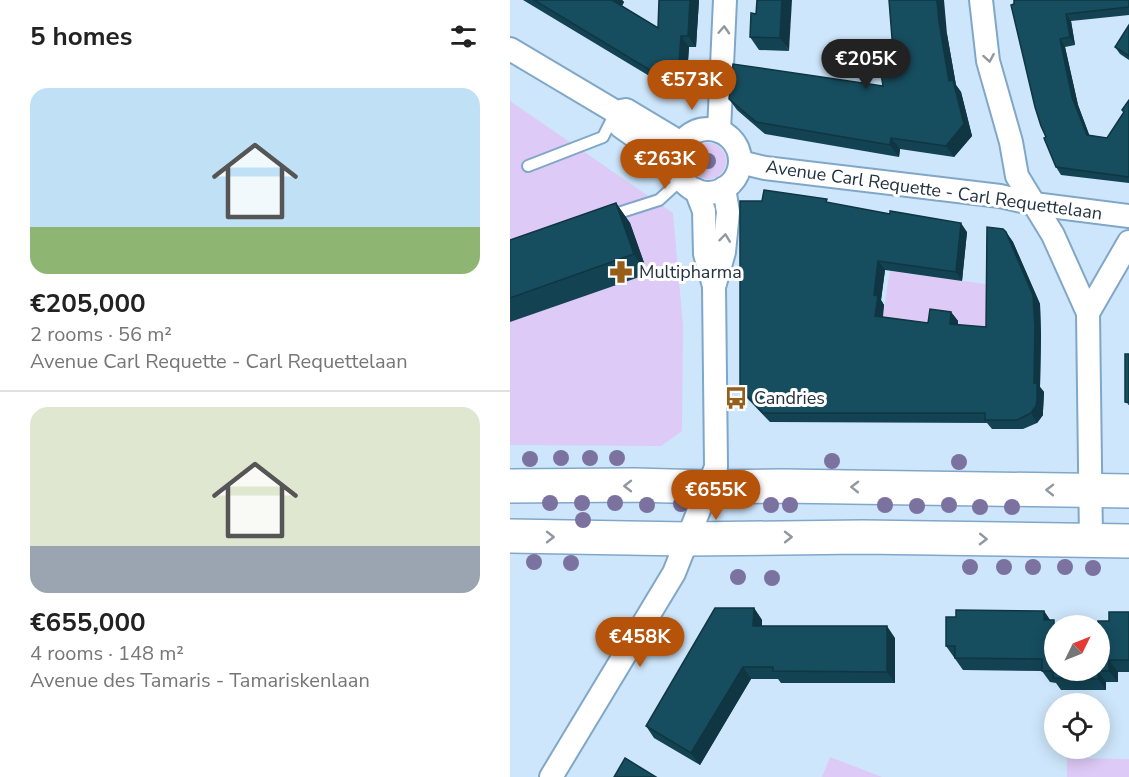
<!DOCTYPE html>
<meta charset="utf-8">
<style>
body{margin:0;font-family:"Nunito Sans",sans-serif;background:#f6f6f6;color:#222;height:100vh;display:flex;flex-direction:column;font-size:22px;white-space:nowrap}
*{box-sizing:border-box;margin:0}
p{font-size:20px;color:#767676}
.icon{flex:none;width:33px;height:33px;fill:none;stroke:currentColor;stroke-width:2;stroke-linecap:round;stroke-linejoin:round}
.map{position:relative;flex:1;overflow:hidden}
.drawer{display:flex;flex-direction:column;background:#fff;width:510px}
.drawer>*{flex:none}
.needle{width:39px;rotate:47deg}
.tools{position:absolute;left:534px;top:615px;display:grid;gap:12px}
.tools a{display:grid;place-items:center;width:66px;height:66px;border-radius:50%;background:#fff;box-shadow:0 3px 15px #0003;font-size:30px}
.price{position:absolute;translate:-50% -51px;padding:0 14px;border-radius:21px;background:#b45309;color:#fff;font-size:20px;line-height:39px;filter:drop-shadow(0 2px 3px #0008)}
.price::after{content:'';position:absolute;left:50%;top:36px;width:18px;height:14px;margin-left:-9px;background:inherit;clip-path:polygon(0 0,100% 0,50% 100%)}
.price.current{background:#222;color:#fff}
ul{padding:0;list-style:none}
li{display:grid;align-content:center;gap:12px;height:318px;padding:0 30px}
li+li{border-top:2px solid #e0e0e0}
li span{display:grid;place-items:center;height:186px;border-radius:18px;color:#555}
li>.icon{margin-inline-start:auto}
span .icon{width:108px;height:108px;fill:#fffc;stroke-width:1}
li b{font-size:26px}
h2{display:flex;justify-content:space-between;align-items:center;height:72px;padding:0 30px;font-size:26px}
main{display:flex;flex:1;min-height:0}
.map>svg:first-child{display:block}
</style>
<main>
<section class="drawer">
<h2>5 homes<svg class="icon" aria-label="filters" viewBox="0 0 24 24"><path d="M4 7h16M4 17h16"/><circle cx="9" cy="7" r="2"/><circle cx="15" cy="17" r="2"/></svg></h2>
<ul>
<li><span style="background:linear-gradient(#bfe0f5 75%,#8fb573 0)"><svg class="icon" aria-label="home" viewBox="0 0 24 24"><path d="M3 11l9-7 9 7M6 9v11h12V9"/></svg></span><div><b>€205,000</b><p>2 rooms · 56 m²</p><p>Avenue Carl Requette - Carl Requettelaan</p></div></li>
<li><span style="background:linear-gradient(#dfe7d0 75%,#9aa5b1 0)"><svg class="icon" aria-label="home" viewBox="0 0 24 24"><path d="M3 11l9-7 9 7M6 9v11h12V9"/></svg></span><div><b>€655,000</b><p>4 rooms · 148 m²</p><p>Avenue des Tamaris - Tamariskenlaan</p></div></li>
</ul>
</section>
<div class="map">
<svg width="619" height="777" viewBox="0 0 619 777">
<rect width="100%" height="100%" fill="#cee6fb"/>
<!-- green -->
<g fill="#ddcaf6">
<polygon points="0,101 163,213 173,326 172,431 151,446 0,445"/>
<circle cx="198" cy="161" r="18"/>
<polygon points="380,271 483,285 483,335 371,326"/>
<polygon points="320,757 372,777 312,777"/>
<polygon points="557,758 619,759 619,777 557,777"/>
</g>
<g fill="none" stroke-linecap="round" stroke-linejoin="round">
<!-- service casing -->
<g stroke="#81a7c8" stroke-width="14">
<g id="service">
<polyline points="18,166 93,137 104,115"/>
<polyline points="99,216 149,200 172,179"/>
</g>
</g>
<!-- minor casing -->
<g stroke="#81a7c8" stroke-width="26">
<g id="minor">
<polyline points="471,0 478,61 501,142 507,176 543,235 578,313 581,540"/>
<polyline points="0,49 106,112 116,110 171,143"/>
<polyline points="106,112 110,126 144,150 165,160"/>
<circle cx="198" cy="161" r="32"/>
<polyline points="209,131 215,0"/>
<polyline points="230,162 255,168 490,196 524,204 619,216"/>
<polyline points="186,190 194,211 195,254 204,286"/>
<polyline points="578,313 619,242"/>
<polyline points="41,777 164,573 206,467 204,287 214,252 218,212 214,188"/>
</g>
</g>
<!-- primary casing -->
<g stroke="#81a7c8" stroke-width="36">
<g id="primary">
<polyline points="0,486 124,485 198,487 272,486 619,491"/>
<polyline points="0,536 177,539 353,537 619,541"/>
</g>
</g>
<!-- service -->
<use href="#service" stroke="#fff" stroke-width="10"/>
<!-- minor -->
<use href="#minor" stroke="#fff" stroke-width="22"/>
<!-- primary -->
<use href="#primary" stroke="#fff" stroke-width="33"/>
</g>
<!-- trees -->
<g fill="#7b72a0">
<circle cx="198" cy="161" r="8"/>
<circle cx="51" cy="458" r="8"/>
<circle cx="80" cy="458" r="8"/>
<circle cx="107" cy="458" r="8"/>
<circle cx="20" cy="459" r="8"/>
<circle cx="322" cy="461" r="8"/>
<circle cx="449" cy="462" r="8"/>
<circle cx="40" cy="503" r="8"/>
<circle cx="72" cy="503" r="8"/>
<circle cx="105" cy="503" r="8"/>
<circle cx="171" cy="504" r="8"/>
<circle cx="137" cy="505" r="8"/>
<circle cx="261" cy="505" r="8"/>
<circle cx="280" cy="505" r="8"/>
<circle cx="375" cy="505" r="8"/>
<circle cx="439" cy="505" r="8"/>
<circle cx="407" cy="506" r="8"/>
<circle cx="470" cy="507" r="8"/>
<circle cx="502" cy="507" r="8"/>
<circle cx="73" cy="520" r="8"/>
<circle cx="24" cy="562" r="8"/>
<circle cx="61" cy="563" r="8"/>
<circle cx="460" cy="567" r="8"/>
<circle cx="494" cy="567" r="8"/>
<circle cx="523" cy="567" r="8"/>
<circle cx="555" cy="567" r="8"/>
<circle cx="583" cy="568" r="8"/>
<circle cx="228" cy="577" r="8"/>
<circle cx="262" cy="578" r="8"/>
</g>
<!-- wall -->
<g fill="#134252">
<polygon points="13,0 112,0 114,2 112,6 148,28 189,0 186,47 179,47 177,75 156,86"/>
<polygon points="247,0 279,51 249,50 240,37 246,14"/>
<polygon points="619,0 619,15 561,21 565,45 555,47 568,105 579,135 597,138 614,112 612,110 619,100 619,183 551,175 546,167 536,137 504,4"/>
<polygon points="619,25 619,60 610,54 605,47"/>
<polygon points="437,34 446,85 451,92 462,136 444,157 390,149 389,157 255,134 227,110 219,99 373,86 383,51"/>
<polygon points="106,203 120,223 138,274 0,322 0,240"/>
<polygon points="320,203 457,232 452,281 375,270 371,300 374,305 373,317 418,323 441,312 448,321 448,325 476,327 496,232 503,242 530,304 531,336 530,387 534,392 533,411 533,415 527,423 513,429 482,429 477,423 260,422 236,397 230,388"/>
<polygon points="244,608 252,620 252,626 385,638 385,683 271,683 268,679 241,679 190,765 144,738 136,726"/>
<polygon points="534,611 540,620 544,670 599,621 619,612 619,672 608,672 608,682 596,682 596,690 551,690 546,683 540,682 532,671 453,670 436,646 446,617"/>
</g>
<!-- shaded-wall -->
<g fill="#0f3642">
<polygon points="101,0 112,0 114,2 109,11"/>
<polygon points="180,0 189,0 186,47 178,36"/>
<polygon points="272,0 282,0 279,51 270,38"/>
<polygon points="427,0 434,0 437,34 446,85 451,92 462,136 444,157 436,146 439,81 429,22"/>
<polygon points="556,14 561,21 565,45 560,37"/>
<polygon points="171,36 179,47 177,75 169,63"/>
<polygon points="550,39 555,47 568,105 582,142 577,135 562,97"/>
<polygon points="381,138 390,149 389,157 380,145"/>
<polygon points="106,203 120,223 138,274 124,254"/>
<polygon points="451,223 457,232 452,281 446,272"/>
<polygon points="496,232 503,242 530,304 531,336 530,387 534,392 533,411 533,415 527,423 521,413 524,383"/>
<polygon points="368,261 375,270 371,300 374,305 371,325 365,316 364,295"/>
<polygon points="441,312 448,321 447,334 440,324"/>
<polygon points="244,608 252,620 251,637 243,626"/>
<polygon points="534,611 542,623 534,620"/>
<polygon points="377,626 385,638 385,683 377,672"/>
<polygon points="599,660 608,672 608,682 599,671"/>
<polygon points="233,667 241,679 190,765 181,753"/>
<polygon points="588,671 596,682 596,690 588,679"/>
</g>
<!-- building -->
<g fill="#164d5f" stroke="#0f3642" stroke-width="1.5">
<polygon points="24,0 102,0 148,28 149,0 180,0 178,36 171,36 169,63 148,75"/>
<polygon points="247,0 272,0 270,38 240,37 241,13 246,14"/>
<polygon points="379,0 427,0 429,22 439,81 443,80 454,124 436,146 381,138 380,145 246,122 219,99 223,64 373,86 368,54 383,51"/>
<polygon points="504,0 619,0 619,7 556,14 560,37 550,39 562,97 577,135 597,138 614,112 612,110 619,100 619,177 546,167 534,138 536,137 531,126 525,107 501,5 504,4"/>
<polygon points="619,25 619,56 605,47"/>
<polygon points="254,190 317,199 316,202 380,214 380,211 451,223 446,272 368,261 364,295 368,296 365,316 418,323 420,309 441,312 440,324 476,327 477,227 493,229 496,232 523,295 525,327 524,383 527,383 527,401 526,406 521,413 507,420 475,420 475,413 253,413 230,388 230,201 252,201"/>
<polygon points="106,203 124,254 0,298 0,240"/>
<polygon points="615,354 619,354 619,405 619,403 615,402"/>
<polygon points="205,608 244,608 243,626 377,626 377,672 263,671 263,667 233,667 181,753 136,726"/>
<polygon points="446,610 534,611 534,620 544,620 544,670 590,670 590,626 588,626 588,621 599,621 599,612 619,612 619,660 599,660 599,671 588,671 588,679 543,678 543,671 532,671 532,659 445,658 445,646 436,646 436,617 446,617"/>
<polygon points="115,758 146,777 104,777"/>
</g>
<!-- one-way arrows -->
<defs><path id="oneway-chevron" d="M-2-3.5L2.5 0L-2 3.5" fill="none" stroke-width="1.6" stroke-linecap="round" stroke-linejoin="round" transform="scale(1.5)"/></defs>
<g stroke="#9198a0">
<use href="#oneway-chevron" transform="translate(214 30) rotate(-87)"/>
<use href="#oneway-chevron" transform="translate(479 58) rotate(80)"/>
<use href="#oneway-chevron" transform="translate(215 238) rotate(-83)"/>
<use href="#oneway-chevron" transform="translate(118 486) rotate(180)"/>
<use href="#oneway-chevron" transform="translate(345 487) rotate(-179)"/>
<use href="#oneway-chevron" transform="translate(540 490) rotate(-179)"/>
<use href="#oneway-chevron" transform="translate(40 537)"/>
<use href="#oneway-chevron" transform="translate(278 537)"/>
<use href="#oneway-chevron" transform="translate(473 539) rotate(1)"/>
</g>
<!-- icons -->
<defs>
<g id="pharmacy-bare" transform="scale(1.8)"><path d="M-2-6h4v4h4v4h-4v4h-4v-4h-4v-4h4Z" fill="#975e1a" stroke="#fff" stroke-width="2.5" paint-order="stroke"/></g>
<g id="bus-bare" transform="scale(1.8)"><path d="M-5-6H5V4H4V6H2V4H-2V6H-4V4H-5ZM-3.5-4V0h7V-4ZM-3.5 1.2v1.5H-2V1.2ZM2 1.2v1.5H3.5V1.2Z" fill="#975e1a" stroke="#fff" stroke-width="2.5" paint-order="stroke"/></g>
</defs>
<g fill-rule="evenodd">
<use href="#pharmacy-bare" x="111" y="272"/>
<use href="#bus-bare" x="226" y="398"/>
</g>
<g text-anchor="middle" stroke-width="6" stroke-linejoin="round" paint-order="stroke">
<!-- street labels -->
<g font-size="18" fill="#233240" stroke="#fff">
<text transform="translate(424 190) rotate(8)" y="6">Avenue Carl Requette - Carl Requettelaan</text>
</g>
<!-- poi labels -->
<g font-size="18" fill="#233240" stroke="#fff" text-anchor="start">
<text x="129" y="278">Multipharma</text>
<text x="244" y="404">Candries</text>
</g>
</g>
</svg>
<div class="tools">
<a><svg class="needle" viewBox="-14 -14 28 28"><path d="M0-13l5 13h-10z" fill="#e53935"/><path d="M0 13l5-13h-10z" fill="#767676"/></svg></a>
<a><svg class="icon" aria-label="locate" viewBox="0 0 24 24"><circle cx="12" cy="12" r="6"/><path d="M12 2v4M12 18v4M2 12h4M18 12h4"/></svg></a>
</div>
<b class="price current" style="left:356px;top:90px">€205K</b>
<b class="price" style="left:182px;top:111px">€573K</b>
<b class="price" style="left:155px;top:190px">€263K</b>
<b class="price" style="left:206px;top:521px">€655K</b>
<b class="price" style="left:130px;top:668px">€458K</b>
</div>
</main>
